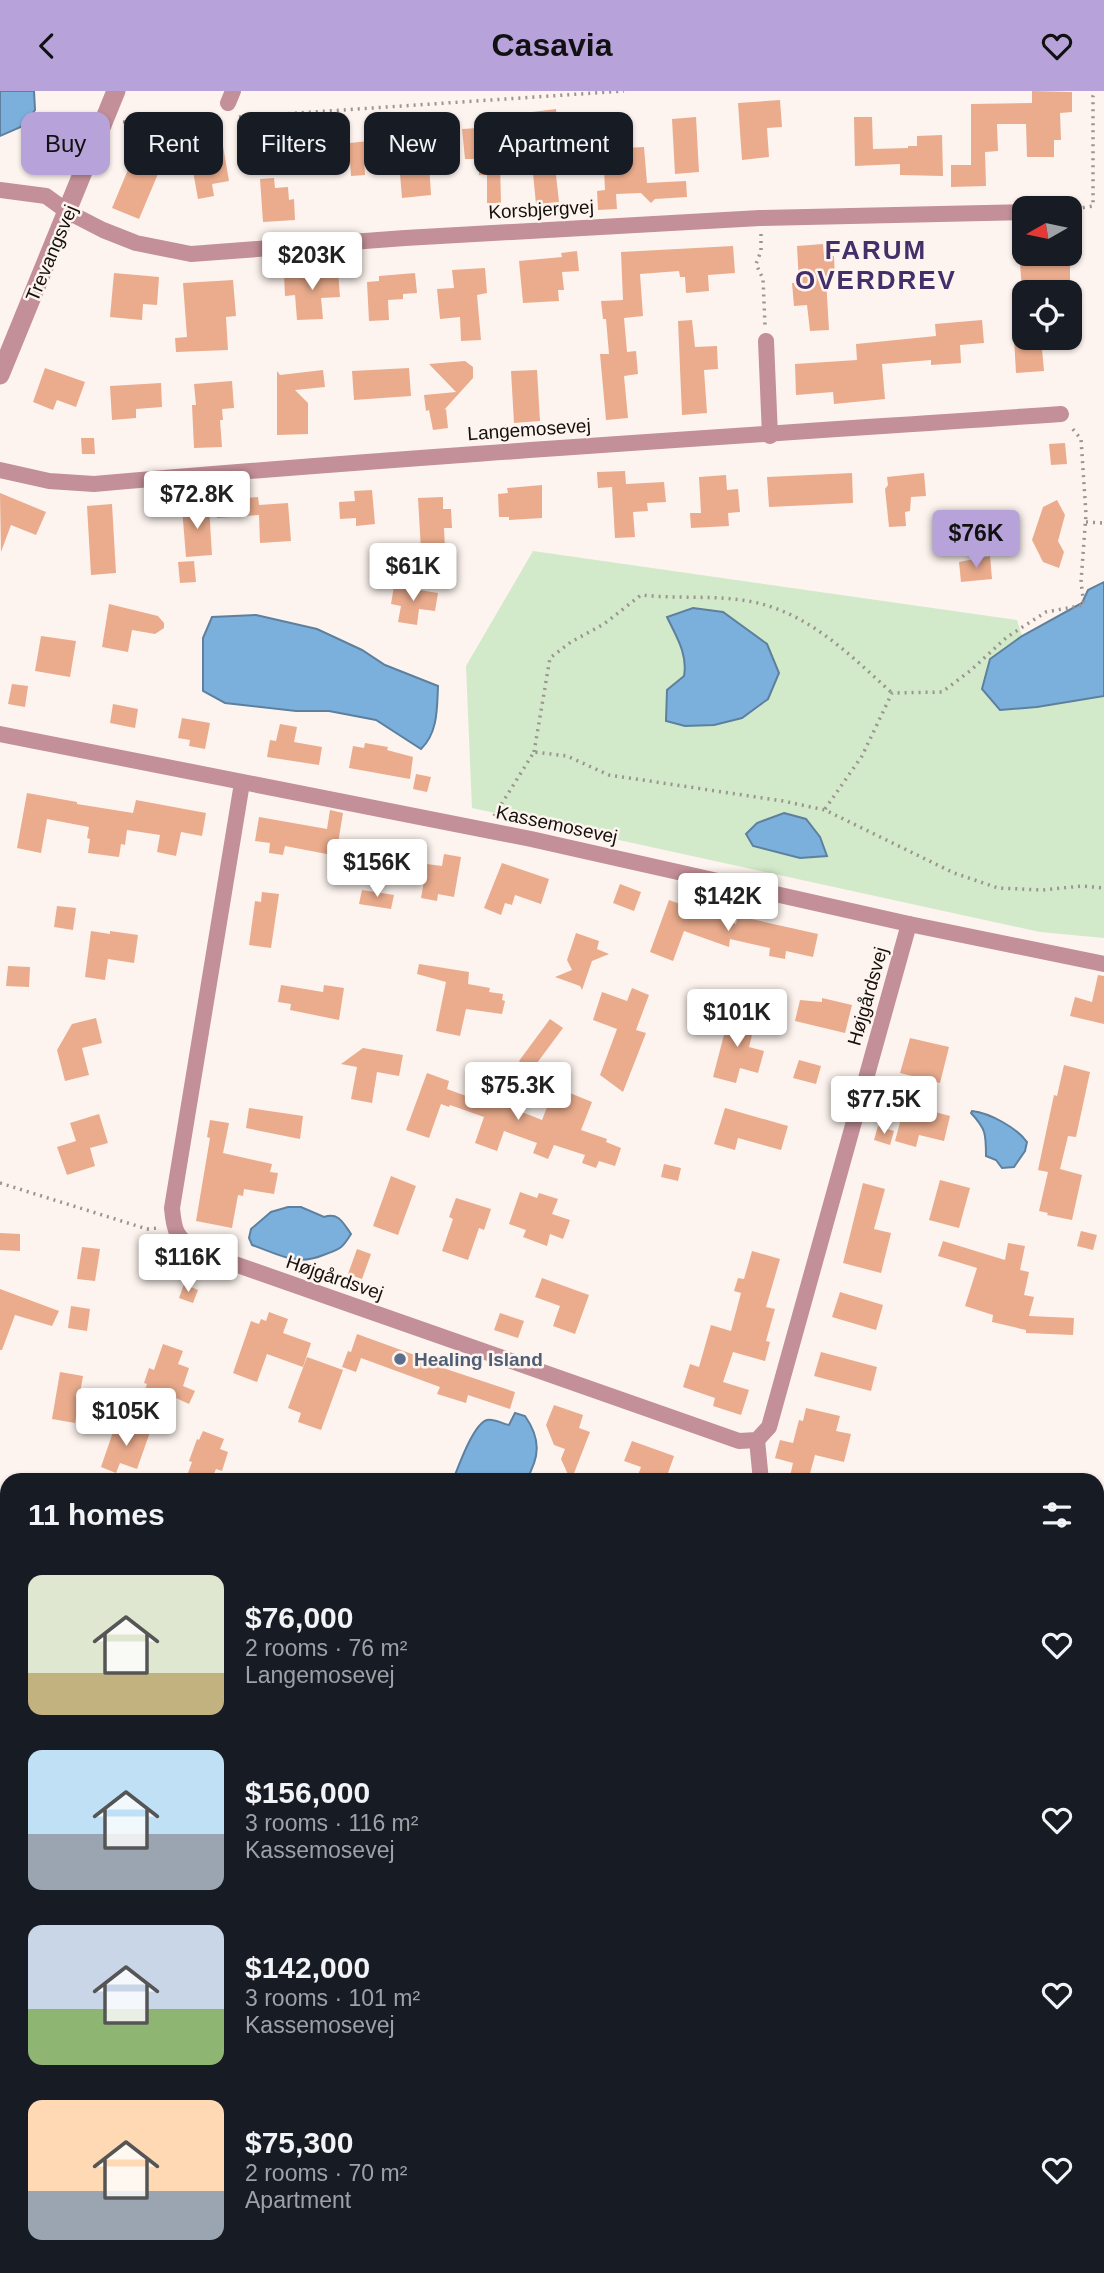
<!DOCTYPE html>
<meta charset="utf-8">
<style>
body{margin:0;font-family:Helvetica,sans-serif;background:#20242c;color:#f1f3f6;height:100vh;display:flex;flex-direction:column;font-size:26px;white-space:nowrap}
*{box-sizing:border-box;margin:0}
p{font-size:23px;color:#9ea1a6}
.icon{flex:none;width:38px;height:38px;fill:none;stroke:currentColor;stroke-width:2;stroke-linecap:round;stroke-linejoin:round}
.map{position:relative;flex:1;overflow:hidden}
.panel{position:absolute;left:0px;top:1382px;width:1104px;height:800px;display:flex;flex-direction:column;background:#171b24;border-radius:21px 21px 0 0;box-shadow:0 2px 5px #0004}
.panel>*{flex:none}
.hud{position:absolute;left:21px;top:21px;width:700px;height:63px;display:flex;gap:14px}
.needle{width:46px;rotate:261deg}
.controls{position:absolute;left:1012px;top:105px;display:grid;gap:14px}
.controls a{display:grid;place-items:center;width:70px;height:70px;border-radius:14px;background:#171b24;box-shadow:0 2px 5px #0004;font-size:35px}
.price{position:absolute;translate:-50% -60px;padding:0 16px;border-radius:7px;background:#fff;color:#222;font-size:23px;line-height:46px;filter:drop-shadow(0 2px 4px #0008)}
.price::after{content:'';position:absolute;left:50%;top:42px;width:21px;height:16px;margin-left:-10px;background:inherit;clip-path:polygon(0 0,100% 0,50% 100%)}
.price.selected{background:#b7a2d9;color:#111}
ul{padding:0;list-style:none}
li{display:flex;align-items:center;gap:21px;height:175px;padding:0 28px}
li span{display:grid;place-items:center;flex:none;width:196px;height:140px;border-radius:14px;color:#555}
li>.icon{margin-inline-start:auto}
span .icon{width:84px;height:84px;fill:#fffc;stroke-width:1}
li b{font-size:30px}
h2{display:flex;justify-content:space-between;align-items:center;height:84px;padding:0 28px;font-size:30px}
.chip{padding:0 24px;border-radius:14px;background:#171b24;box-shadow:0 2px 5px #0004;font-size:24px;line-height:63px}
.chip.selected{background:#b7a2d9;color:#111}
header{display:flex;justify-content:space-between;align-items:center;height:91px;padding:0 28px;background:#b7a2d9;color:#111;font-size:32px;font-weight:800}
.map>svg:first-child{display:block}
</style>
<header><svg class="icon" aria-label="back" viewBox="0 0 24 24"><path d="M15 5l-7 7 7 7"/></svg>Casavia<svg class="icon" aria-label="heart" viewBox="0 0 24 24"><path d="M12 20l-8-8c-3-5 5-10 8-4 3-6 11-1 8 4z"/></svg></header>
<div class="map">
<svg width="1104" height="2182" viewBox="0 0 1104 2182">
<rect width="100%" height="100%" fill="#fdf4ef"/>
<!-- green -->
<g fill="#d2eac9" fill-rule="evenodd">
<path d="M533,460l484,69 5,16 -32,23 104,39 10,-2v242l-64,-6 -568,-124 -6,-142zM723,521l44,32 12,29c-4,8 -6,19 -11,25 -19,25 -54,27 -83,28l-18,-35 17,-15c3,-22 -8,-40 -17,-59z"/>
<polygon points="0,1523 7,1525 7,1779 0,1772"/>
<polygon points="7,1809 7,1884 0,1891 0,1816"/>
<polygon points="224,2175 292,2175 292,2182 231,2182"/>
</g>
<!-- water -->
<g fill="#7cb0dc" stroke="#5d809e" stroke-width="2">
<polygon points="0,0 34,0 35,19 23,35 0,45"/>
<polygon points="1104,491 1104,605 1037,616 1000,619 982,598 990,568 1022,545 1082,512 1088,499"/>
<path d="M693,517l30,4 44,32 12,29 -11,26 -26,19 -28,7 -29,1 -19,-5 1,-31 17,-14c4,-22 -8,-40 -17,-59z"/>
<path d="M256,524l61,14 45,21 23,15 53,21c-1,22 0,47 -17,63l-45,-29 -47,-9h-33l-71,-8 -22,-12v-53l9,-21z"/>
<polygon points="784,722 806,728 820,746 827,765 800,767 753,755 746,743 757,732"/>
<path d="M972,1020c18,2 45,17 55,31l-2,9 -11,16 -12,1 -6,-8 -10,-4c0,-22 0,-27 -15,-43z"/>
<path d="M288,1116h13l23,10c15,-5 19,6 27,17 -8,13 -10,15 -25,20 -30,13 -45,1 -74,-9l-3,-7 2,-9 20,-17z"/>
<path d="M515,1322l10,3c16,23 15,41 1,64h-73c5,-12 20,-56 34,-60 7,-2 15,4 22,5z"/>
<polygon points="1104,1401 1104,1519 1097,1520 1097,1410"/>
</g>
<!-- building -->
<g fill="#eaac8d">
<polygon points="1032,0 1072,1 1072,21 1060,22 1061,49 1054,49 1054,66 1027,66 1026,33 997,33 998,60 985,61 986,95 951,96 951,74 971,74 971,13 1032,12"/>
<polygon points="780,9 782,36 767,37 769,66 742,69 738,12"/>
<polygon points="556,18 562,74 555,75 559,111 536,113 532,72 500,73 501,112 487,112 487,84 479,84 479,68 465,68 462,38 526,34 524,22"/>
<polygon points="696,26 699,81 675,83 672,28"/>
<polygon points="854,26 872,26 873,58 908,57 908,55 917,55 917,45 942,44 943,85 900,84 900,73 855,75"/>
<polygon points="349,39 350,52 396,47 398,62 364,65 365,84 351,85 350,69 336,71 333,41"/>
<polygon points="150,44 152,75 160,78 139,128 112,117 132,69 130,45"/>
<polygon points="199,48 199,59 223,55 229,90 212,93 214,105 198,108 191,69 182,70 181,49"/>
<polygon points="644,56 647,92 686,90 687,106 655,108 651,112 641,102 616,103 617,118 598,119 597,100 605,99 603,58"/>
<polygon points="428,57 431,104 402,107 398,59"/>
<polygon points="274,87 275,97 288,96 289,109 294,108 295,129 263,131 260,88"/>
<polygon points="823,153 824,165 834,165 835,187 826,188 829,239 810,240 807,214 794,215 792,192 799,192 797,155"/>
<polygon points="733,155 735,182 708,184 709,200 686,202 685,186 680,186 679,180 640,183 643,225 624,227 627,261 636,260 638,283 624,285 628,327 606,329 600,263 609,263 606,228 603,228 601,210 623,209 621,161"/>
<polygon points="577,160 579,180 562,181 564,199 558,199 559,210 523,212 519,170 562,166 561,162"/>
<polygon points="1020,173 1070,173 1070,198 1022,198"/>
<polygon points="485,177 487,202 477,204 481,249 461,250 460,226 440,228 437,198 454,197 452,179"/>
<polygon points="338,180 340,206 321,207 323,228 297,229 295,204 285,205 284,184"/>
<polygon points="114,182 159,186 157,214 143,213 142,229 110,226"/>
<polygon points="415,182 417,202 403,203 403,208 388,209 389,229 369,230 367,191 379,190 379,185"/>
<polygon points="233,189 236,225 226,226 228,259 176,261 175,247 187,246 183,192"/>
<polygon points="692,229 695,256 717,255 718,278 704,279 707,322 682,324 678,230"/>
<polygon points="982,229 984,252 960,254 961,272 931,274 931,269 882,273 885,308 834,313 833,301 796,304 795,273 857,269 856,253 936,245 935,233"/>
<polygon points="1014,247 1041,247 1044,280 1016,282"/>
<polygon points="465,270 473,276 473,287 444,319 446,318 448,337 433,339 429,319 426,320 424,304 456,301 429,273"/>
<polygon points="45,277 85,291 76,316 57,309 53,319 33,311"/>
<polygon points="409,277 411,305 354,309 352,280"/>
<polygon points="323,279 325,296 295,299 308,312 308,343 277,344 277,280 280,284"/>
<polygon points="537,279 540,330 514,332 511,280"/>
<polygon points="232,290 234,317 222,318 223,329 220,329 222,356 194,357 192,314 196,314 194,293"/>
<polygon points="161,292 162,316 136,318 136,327 112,329 110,295"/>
<polygon points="81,347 94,347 95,363 82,363"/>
<polygon points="1065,352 1067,373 1051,374 1049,353"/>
<polygon points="625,380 626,393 664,391 666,411 647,412 648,420 633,421 635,446 615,447 612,396 598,397 597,381"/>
<polygon points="852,382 853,412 769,416 767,386"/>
<polygon points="924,382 926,405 911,406 910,420 905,421 906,435 889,436 885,398 888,394 887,386"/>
<polygon points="726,384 727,399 738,398 740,421 728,422 729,435 691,437 690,422 701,422 699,386"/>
<polygon points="542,394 542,427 509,429 509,426 499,426 498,403 508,402 507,397"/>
<polygon points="372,399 375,433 356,435 356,427 340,428 339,411 355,410 354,400"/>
<polygon points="0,402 46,421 36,444 11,434 1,461"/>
<polygon points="258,406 259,414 288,412 291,450 260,452 259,424 217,427 217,409"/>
<polygon points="443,406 443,418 451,418 452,437 444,437 445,458 421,459 418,407"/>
<polygon points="1057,409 1065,424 1058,450 1064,461 1059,477 1043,471 1032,449 1043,416"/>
<polygon points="112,413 116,482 91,484 87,415"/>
<polygon points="209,415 212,464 186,466 182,417"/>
<polygon points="986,423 988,447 965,447 963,425"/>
<polygon points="990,465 992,488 961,491 959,471"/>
<polygon points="194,470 196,491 180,492 178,471"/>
<polygon points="394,495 438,502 435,520 419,518 417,534 398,531 401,515 391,513"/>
<polygon points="109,513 158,525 164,532 164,537 155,543 132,539 128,561 102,556"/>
<polygon points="41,545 76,550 70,586 35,580"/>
<polygon points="12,593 28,595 25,616 8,613"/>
<polygon points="113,613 138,618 135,637 110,632"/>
<polygon points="182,627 210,632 205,658 189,655 190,649 178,647"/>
<polygon points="280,633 297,636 294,651 322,656 319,674 267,666 270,649 276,650"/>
<polygon points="365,652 388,656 387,659 413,666 410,688 349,677 353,655 364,657"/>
<polygon points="416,683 431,686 427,701 413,698"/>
<polygon points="27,702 77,711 77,713 133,722 136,709 206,722 202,745 181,741 176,765 157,761 160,744 127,739 125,754 121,753 119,766 88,762 90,748 87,747 89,736 47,728 41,762 17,757"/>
<polygon points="330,719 343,722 338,752 335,752 332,764 285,755 283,764 269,762 270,752 255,750 259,726 327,738"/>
<polygon points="444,763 461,766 454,806 438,803 437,810 421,807 427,773 442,775"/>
<polygon points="502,772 549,788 541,813 515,804 512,814 505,812 501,824 484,817"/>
<polygon points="620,793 641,801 634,820 613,812"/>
<polygon points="362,799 394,804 391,818 359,813"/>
<polygon points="262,801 279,803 271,857 249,854 255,810 261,811"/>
<polygon points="669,809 736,833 738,825 818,843 813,866 786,860 785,868 769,865 770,857 730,848 729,856 684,840 673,870 650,861"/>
<polygon points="57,815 76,817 73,839 54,836"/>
<polygon points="91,840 110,843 110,840 138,844 134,872 108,868 105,889 85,886"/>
<polygon points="576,842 599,850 597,858 609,863 592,870 582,899 580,895 555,886 572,879 567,869"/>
<polygon points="419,873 469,881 468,893 490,897 489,901 503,903 502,909 505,910 502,923 466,918 460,945 436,940 446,891 417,883"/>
<polygon points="8,875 30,876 29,896 6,895"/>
<polygon points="1098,884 1104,885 1104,933 1070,925 1075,906 1092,911"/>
<polygon points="281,894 323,901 324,894 344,897 339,929 290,919 291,913 278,911"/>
<polygon points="632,897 649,904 636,939 646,942 623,1001 600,984 617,938 593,929 602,901 627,910"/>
<polygon points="822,907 852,914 845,942 795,930 800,909 822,911"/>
<polygon points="732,913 747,917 740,941 752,944 749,956 764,960 758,982 740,977 736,992 713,986"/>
<polygon points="96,927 102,952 82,957 89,984 65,990 57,959 72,933"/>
<polygon points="550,928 563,937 531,980 519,970"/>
<polygon points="910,947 949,956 940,992 900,982"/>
<polygon points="363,957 403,964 399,985 377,981 372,1012 351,1008 357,976 341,973"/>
<polygon points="799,969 821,975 816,993 793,987"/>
<polygon points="1064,974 1090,981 1076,1046 1068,1045 1060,1078 1082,1084 1072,1129 1047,1124 1048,1122 1039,1120 1048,1081 1038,1079 1054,1004 1057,1005"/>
<polygon points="427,982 449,990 447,998 480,1010 481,1005 542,1029 555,996 592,1011 581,1039 607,1048 606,1051 621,1057 615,1075 599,1070 596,1077 582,1072 585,1064 554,1054 548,1068 533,1062 537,1052 504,1040 497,1060 475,1052 484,1026 450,1014 449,1016 441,1013 429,1047 406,1039"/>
<polygon points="905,1013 950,1025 944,1050 919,1044 916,1056 895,1050"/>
<polygon points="249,1017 303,1025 300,1048 246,1037"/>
<polygon points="725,1017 788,1035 781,1059 738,1047 735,1059 714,1053"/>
<polygon points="99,1023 108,1052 90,1057 95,1075 67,1084 57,1056 76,1050 70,1032"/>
<polygon points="210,1029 229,1032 223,1062 272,1073 270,1081 278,1082 274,1103 244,1098 243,1105 238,1104 232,1137 196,1130 210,1047 207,1046"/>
<polygon points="878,1035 894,1040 890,1054 874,1049"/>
<polygon points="664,1073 681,1077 678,1090 661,1086"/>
<polygon points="391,1085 416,1095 398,1144 373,1135"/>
<polygon points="940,1089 970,1097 959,1137 929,1129"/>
<polygon points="863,1092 885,1098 874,1138 891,1142 881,1182 843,1172"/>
<polygon points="520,1101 537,1107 539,1102 558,1108 552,1123 570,1129 563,1148 550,1143 547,1155 523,1146 526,1139 509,1133"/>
<polygon points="456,1107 491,1118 484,1139 479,1137 468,1169 442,1160 453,1128 449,1126"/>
<polygon points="1081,1140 1097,1144 1093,1159 1077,1155"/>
<polygon points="0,1142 20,1143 20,1160 0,1159"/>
<polygon points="943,1150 1005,1169 1008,1152 1025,1155 1020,1179 1029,1181 1024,1204 1034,1206 1029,1225 1074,1227 1073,1244 1026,1242 1026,1239 992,1231 993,1224 965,1215 977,1177 938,1165"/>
<polygon points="82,1156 100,1158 95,1190 77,1188"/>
<polygon points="357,1158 371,1163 362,1188 348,1183"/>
<polygon points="752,1160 780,1168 766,1216 775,1218 766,1250 770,1251 765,1270 733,1261 723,1291 749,1299 741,1324 713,1315 715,1307 683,1296 690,1273 699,1276 711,1234 731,1240 741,1202 734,1200 738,1187 744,1188"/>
<polygon points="542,1187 589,1204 575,1243 553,1235 560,1215 535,1206"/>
<polygon points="184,1193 198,1199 193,1212 179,1207"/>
<polygon points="0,1198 59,1220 52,1235 15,1224 2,1259 0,1259"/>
<polygon points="840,1201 883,1214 876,1239 832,1226"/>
<polygon points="71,1215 90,1218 87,1240 68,1237"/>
<polygon points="269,1221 288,1228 283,1242 311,1252 303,1276 267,1263 257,1291 233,1282 251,1230 259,1233 261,1228 266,1230"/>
<polygon points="500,1222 524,1230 518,1247 494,1239"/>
<polygon points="357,1243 423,1267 422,1270 515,1301 510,1318 468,1304 466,1312 437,1303 440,1296 361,1267 356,1281 342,1276 348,1260 351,1261"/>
<polygon points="163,1253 183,1260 178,1273 189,1277 183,1295 195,1300 189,1313 176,1307 175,1311 144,1301 147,1293 144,1292 149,1277 154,1279"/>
<polygon points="821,1261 877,1276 871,1300 814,1285"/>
<polygon points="307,1266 343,1279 321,1339 298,1331 301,1322 288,1317"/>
<polygon points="60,1281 83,1285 75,1332 52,1328"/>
<polygon points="554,1314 583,1324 579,1337 590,1341 571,1390 561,1368 565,1358 554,1354 546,1334"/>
<polygon points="806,1317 840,1325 836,1340 851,1343 844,1371 815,1364 808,1390 789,1390 793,1372 775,1367 780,1349 793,1352 799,1329 803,1330"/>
<polygon points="123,1331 150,1341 137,1378 120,1372 116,1382 101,1376 113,1341 119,1343"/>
<polygon points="203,1340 224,1348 220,1358 228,1361 222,1380 216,1378 211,1390 185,1390 192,1371 189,1370 197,1348 199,1349"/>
<polygon points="632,1350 674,1365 667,1385 660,1383 658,1390 645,1390 637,1387 641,1376 624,1370"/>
</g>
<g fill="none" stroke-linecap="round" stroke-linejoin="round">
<!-- path -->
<g stroke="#9b948f" stroke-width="3.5" stroke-dasharray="2 5" stroke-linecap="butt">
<polyline points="239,26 624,0"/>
<polyline points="123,31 221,27"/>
<polyline points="1069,119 1093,115 1093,5 1095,0"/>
<polyline points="761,143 761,160 756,173 763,188 765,234"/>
<polyline points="1086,431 1104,432"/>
<path d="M534,661l16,-94 21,-16 33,-18 37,-29c36,4 72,0 107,6 59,10 101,53 144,92"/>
<polyline points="825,718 862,665 892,602 942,601 970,580 1007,546 1046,521 1084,514 1081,491 1086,423 1081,348 1071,336"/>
<polyline points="494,725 534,661 567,665 609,684 783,710 825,719 954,782 998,797 1043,799 1082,795 1104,797"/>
<polyline points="0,1092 147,1138 158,1137"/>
<polyline points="0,1964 7,1957"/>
<polyline points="0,1965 7,1972"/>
<polyline points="0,2017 7,2024"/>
<polyline points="161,2175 167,2182"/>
<polyline points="212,2175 219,2182"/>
<polyline points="458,2175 465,2182"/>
<polyline points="361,2182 368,2175"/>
<polyline points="409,2182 416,2175"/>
<polyline points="967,2182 974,2175"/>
</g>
<!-- minor -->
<g stroke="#c38f98" stroke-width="16">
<polyline points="228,12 233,0"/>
<polyline points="0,99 46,105 68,121 103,139 136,152 191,163 405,147 760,127 1024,121"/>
<polyline points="766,250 770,345"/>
<path d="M0,379l49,11 45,3c322,-28 645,-48 967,-70"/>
<polyline points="0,643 531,748 909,833 1104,873"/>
<path d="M242,692l-70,425c2,23 4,29 23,42l544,191 18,-1 12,-13 140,-503"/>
<polyline points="757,1349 761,1390"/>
<polyline points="0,1500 7,1503"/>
<polyline points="1097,1887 1104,1890"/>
<polyline points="0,1928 7,1921"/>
<polyline points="0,1990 7,1997"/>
<polyline points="1097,2069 1104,2069"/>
<polyline points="0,2124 7,2131"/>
<polyline points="53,2175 60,2182"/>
<polyline points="189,2175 196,2182"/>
<polyline points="573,2175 580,2182"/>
<polyline points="766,2175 773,2182"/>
<polyline points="386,2182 393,2175"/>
</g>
<!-- tertiary -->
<polyline stroke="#c38f98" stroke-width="19" points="0,284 116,0"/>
</g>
<!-- markers -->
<circle fill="#5c6f8a" stroke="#fdf4ef" stroke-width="2.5" cx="400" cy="1268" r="7"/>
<g text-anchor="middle" stroke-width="5" stroke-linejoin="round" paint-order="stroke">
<!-- street labels -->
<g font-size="19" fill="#15100d" stroke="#fdf4ef">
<text transform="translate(541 118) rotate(-3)" y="7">Korsbjergvej</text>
<text transform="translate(51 162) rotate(-67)" y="7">Trevangsvej</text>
<text transform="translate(529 338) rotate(-4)" y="7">Langemosevej</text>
<text transform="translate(557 733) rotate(12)" y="7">Kassemosevej</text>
<text transform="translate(867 905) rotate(-74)" y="7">Højgårdsvej</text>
<text transform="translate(335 1186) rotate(19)" y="7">Højgårdsvej</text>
</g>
<!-- service labels -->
<g font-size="19" font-weight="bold" fill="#4e5e75" stroke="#fdf4ef" text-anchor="start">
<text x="414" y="1275">Healing Island</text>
</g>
<!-- district labels -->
<g font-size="26" font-weight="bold" letter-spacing="2" fill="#452f6a" stroke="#fdf4ef">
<text x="876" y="168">FARUM<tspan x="876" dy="30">OVERDREV</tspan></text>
</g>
</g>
</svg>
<div class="controls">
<a><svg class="needle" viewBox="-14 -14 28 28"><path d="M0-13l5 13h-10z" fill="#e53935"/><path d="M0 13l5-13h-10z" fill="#9ea1a6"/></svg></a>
<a><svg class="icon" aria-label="locate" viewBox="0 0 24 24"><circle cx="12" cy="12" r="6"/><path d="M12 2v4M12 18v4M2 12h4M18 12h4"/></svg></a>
</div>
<b class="price" style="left:312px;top:201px">$203K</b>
<b class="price" style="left:197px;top:440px">$72.8K</b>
<b class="price selected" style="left:976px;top:479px">$76K</b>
<b class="price" style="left:413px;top:512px">$61K</b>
<b class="price" style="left:377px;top:808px">$156K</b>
<b class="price" style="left:728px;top:842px">$142K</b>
<b class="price" style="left:737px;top:958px">$101K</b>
<b class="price" style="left:518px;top:1031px">$75.3K</b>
<b class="price" style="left:884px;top:1045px">$77.5K</b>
<b class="price" style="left:188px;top:1203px">$116K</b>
<b class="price" style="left:126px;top:1357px">$105K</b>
<div class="hud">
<a class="chip selected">Buy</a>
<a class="chip">Rent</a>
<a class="chip">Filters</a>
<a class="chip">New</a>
<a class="chip">Apartment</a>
</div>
<section class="panel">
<h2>11 homes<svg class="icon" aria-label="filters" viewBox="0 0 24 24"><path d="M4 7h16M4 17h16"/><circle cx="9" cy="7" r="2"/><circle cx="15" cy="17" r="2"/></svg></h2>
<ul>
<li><span style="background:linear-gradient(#dfe7d0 70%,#c2b280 0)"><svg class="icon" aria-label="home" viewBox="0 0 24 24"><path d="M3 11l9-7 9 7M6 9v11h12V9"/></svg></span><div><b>$76,000</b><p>2 rooms · 76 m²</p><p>Langemosevej</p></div><svg class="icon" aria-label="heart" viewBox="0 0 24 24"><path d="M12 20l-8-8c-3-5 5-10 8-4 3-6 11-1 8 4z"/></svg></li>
<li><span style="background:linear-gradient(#bfe0f5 60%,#9aa5b1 0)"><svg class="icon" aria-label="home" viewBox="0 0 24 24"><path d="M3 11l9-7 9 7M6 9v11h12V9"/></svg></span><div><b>$156,000</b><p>3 rooms · 116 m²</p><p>Kassemosevej</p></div><svg class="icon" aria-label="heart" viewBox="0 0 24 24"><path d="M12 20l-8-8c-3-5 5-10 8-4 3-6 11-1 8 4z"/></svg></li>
<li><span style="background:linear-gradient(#c9d6e8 60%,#8fb573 0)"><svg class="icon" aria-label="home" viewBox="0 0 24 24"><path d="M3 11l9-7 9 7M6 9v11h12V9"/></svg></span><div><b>$142,000</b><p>3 rooms · 101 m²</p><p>Kassemosevej</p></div><svg class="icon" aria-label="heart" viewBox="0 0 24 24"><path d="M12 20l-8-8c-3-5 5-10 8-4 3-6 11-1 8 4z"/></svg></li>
<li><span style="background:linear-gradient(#ffd9b3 65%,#9aa5b1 0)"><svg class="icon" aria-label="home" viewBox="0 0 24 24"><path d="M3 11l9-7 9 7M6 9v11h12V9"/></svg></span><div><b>$75,300</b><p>2 rooms · 70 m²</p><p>Apartment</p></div><svg class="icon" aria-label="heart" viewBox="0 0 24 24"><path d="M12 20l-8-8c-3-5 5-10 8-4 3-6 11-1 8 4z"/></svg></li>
</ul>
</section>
</div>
